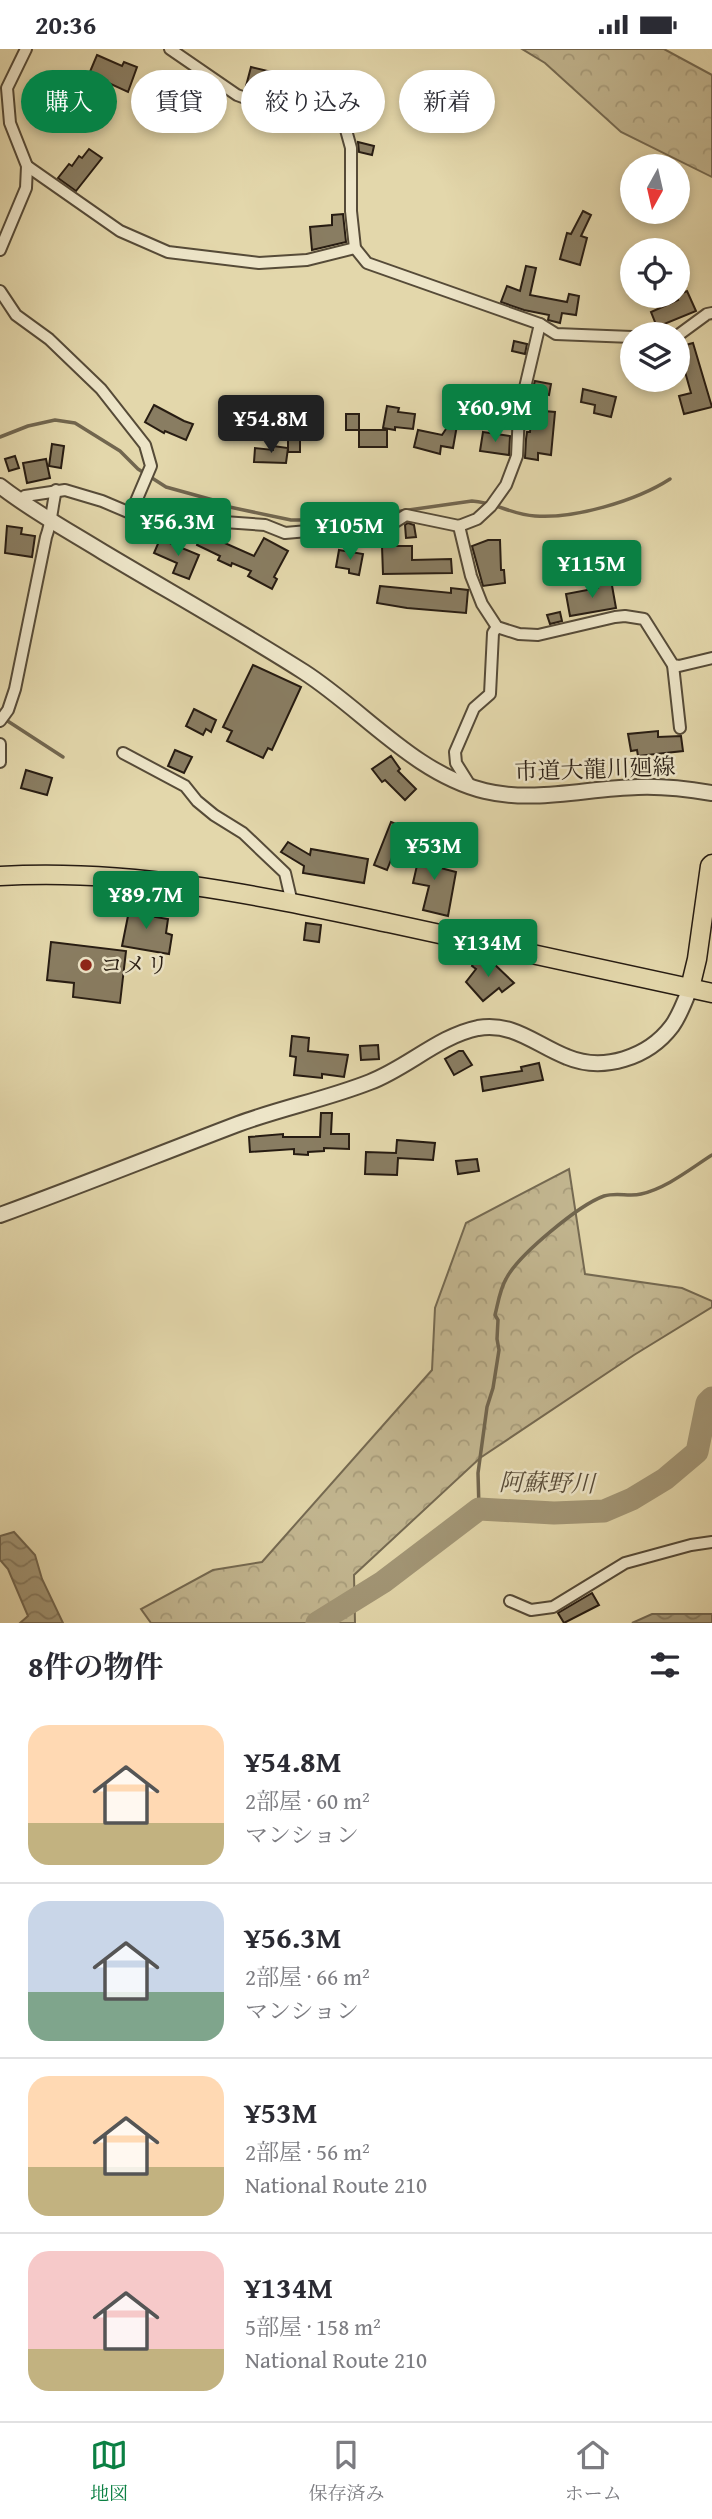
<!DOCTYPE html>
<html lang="ja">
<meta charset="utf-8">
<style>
body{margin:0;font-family:"Gentium Book Plus","Noto Serif JP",serif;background:#f2f2f3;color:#2b2b33;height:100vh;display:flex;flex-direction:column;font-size:26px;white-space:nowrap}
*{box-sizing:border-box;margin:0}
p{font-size:23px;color:#7c7c81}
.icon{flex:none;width:38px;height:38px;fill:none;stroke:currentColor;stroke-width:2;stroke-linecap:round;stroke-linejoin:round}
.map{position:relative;height:1574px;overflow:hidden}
.panel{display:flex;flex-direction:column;background:#fff;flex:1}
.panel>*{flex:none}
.top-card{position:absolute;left:21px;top:21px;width:670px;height:63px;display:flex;gap:14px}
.needle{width:46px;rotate:188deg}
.tools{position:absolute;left:620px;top:105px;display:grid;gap:14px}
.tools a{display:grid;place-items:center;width:70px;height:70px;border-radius:50%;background:#fff;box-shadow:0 4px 10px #0003;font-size:35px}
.price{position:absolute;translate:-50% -60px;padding:0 16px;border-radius:7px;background:#0b8043;color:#fff;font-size:23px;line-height:46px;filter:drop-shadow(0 2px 4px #0008)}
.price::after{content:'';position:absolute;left:50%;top:42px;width:21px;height:16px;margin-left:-10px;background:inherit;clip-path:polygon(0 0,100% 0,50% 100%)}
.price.on{background:#222;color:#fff}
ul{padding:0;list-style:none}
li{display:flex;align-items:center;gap:21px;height:175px;padding:0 28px}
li+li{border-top:2px solid #e1e1e2}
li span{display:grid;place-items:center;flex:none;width:196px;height:140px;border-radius:21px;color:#555}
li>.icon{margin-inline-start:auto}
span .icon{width:84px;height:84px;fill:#fffc;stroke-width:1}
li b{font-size:30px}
h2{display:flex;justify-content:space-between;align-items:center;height:84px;padding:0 28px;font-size:30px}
.pill{padding:0 24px;border-radius:32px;background:#fff;box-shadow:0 4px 10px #0003;font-size:24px;line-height:63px}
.pill.on{background:#0b8043;color:#fff}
.status{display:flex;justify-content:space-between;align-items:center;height:49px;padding:0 35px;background:#fff;direction:ltr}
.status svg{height:19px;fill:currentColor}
.tabs{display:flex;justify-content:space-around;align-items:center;height:98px;border-top:2px solid #e1e1e2;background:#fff;font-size:19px;color:#7c7c81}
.tabs a{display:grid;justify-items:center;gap:4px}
.tabs .on{color:#0b8043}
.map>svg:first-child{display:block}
</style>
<div class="status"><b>20:36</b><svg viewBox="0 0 49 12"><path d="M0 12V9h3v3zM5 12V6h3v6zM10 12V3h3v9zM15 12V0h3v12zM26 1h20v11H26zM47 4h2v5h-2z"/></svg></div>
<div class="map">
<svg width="712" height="1574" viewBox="0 0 712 1574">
<defs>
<pattern id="forest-crowns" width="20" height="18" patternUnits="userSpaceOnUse" patternTransform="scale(1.75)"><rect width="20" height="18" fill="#c3b791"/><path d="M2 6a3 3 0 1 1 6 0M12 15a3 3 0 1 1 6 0" fill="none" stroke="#a89d7c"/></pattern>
<pattern id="water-waves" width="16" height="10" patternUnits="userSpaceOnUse" patternTransform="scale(1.75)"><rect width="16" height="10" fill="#a39777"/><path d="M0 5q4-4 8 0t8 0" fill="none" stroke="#857a60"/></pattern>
</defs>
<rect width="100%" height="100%" fill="#e3d7ab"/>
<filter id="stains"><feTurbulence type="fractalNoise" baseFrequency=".00286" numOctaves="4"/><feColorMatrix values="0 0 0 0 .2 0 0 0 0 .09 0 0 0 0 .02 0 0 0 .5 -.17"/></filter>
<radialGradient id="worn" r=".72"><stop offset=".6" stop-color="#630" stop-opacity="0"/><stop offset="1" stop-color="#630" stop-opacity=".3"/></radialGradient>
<!-- forest -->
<g fill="url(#forest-crowns)" stroke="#756a52" stroke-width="2">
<polygon points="522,0 664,0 712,26 712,128 621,83 545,14"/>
<polygon points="569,1120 585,1225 682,1239 712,1252 712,1258 634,1306 480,1409 354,1526 355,1574 151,1574 141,1560 213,1521 262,1513 432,1321 435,1259 466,1174"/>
</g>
<!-- water -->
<g fill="url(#water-waves)" stroke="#71664f" stroke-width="2">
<polygon points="14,1483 35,1506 42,1530 63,1574 20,1574 28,1567 8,1520 0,1511 0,1487"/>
<polygon points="652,1565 712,1565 712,1574 632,1574"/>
</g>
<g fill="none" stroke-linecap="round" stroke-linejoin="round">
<!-- stream -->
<g stroke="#71664f" stroke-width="3.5">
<path d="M0,388l28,-11 27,-6 20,3 45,28 18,18 28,18 47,13 7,5 71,15h47l134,-19c23,1 40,14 63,15 39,3 101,-15 135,-37"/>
<polyline points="3,669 63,708"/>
<path d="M479,1460l-1,-36 9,-66 6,-19 6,-38 -2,-11 1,-19 -3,-5c3,-12 5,-26 11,-36 12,-24 73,-74 98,-83 13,-4 25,1 37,-2 26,-6 49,-25 71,-39"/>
</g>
<!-- river -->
<polyline stroke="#a39777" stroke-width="23" points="317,1574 383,1533 479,1460 554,1464 604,1462 632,1450 665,1430 697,1403 707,1354 712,1349"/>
</g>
<!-- building -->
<g fill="#897d62" stroke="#271c12" stroke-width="2">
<polygon points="97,6 122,17 124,13 137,18 128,43 89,25"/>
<polygon points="251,18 276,24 270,47 259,45 260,41 246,37"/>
<polygon points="296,24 300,37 288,41 284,28"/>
<polygon points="358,93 374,97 372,106 359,103"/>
<polygon points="89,100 102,109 76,142 58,129 69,115 72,117 79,107 82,109"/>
<polygon points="583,162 591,166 581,187 587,189 580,216 560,210 567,184 571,185"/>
<polygon points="343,165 346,193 312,201 310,178 332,176 332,166"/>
<polygon points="526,217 536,219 530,246 567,253 569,245 579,247 576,266 562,264 560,274 548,271 549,266 524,261 501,253 507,237 520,242"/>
<polygon points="687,242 696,262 657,278 651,263 678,251 676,247"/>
<polygon points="514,292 527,295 525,305 512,302"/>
<polygon points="693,294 712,358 684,365 679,347 691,344 678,298"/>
<polygon points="535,332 551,335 549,346 532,342"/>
<polygon points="583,340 616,348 611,368 594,364 595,356 581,353"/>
<polygon points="154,356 184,372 193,375 186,391 165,382 164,384 145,373"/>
<polygon points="387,357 399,359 398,363 415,365 413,380 395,378 395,381 383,379"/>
<polygon points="460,359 453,399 441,397 440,405 414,398 418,381 442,386"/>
<polygon points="532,361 555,363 551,406 538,404 538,411 525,409 526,390 527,383 530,383"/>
<rect x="346" y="365" width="13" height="16"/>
<rect x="359" y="381" width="28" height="17"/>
<polygon points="483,383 510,387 509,406 480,402"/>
<rect x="288" y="385" width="12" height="18"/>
<polygon points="52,395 64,397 61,419 49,417"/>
<polygon points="273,397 288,399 286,414 254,413 255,399 273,401"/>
<polygon points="15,407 19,419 9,422 5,410"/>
<polygon points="46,410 50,429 27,434 23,414"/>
<polygon points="408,474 414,476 416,488 406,489 405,476"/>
<polygon points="7,477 22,479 21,485 35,487 32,508 5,504"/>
<polygon points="202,484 254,507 264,489 288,502 274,528 277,530 272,540 248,527 251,522 232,514 231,517 218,511 220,507 197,496"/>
<polygon points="160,490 199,506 189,530 173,524 177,514 154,504"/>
<polygon points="488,491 500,491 501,521 504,521 505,534 483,537 472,497"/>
<polygon points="382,497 412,497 412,511 451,510 452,524 383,525"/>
<polygon points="339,501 363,505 359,526 349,524 349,520 336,518"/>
<polygon points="611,531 616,559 570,567 566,545 598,539 597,533"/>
<polygon points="380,537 451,544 451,539 468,541 466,564 407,559 377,554"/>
<polygon points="560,563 562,572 550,575 547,566"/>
<polygon points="253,616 301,638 272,701 268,699 263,709 227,692 232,682 223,678"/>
<polygon points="194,660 216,671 211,683 206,680 203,686 186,677"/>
<polygon points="658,682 658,688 681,687 683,702 638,707 637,701 631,702 628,685"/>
<polygon points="175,701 192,708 184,724 168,717"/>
<polygon points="391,707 400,720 398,722 416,740 405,751 385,731 382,733 372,720"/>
<polygon points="26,721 52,729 47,746 21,739"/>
<polygon points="391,773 404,778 387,821 374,816"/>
<polygon points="428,791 429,816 456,823 448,867 423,861 429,837 413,834 418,812 416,792"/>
<polygon points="288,793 310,806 311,800 368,810 364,834 303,824 304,817 281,803"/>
<polygon points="131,852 146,855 143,866 168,870 166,884 172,886 169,905 122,897"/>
<polygon points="306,874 321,876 319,893 304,891"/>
<polygon points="51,893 126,902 120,954 73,948 74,934 47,931"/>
<polygon points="476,909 493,914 514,934 502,943 499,939 483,952 466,933 476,920 472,917"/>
<polygon points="292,987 309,989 308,1002 348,1006 344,1028 322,1025 322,1029 294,1026 296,1008 290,1007"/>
<polygon points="378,996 379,1010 361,1011 360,997"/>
<polygon points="459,1002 463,1002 472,1016 454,1026 445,1010"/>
<polygon points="539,1014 543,1031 483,1042 481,1028 522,1022 521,1018"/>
<polygon points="321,1064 332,1064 331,1085 349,1085 349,1100 324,1099 324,1102 308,1103 308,1106 294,1105 294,1100 250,1103 249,1088 283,1085 283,1088 320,1088"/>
<polygon points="397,1091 435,1094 433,1111 398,1109 397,1126 365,1125 366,1103 396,1104"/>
<polygon points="477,1110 479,1122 458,1125 456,1112"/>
<polygon points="592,1544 599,1556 564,1574 558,1564"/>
</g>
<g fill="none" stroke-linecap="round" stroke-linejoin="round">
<!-- minor casing -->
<g stroke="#564b38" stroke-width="14">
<g id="minor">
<polyline points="170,0 237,46 262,55 322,54 341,63 351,99 351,162 355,199 367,214 540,275 556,285 632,288"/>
<polyline points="27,117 120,182 168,203 259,214 307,211 355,199"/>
<polyline points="0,201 26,139 27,117 10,74 7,39 26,0"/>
<polyline points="0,242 16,266 49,290 101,340 145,396 151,417 131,464"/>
<polyline points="677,287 707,265 712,264"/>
<polyline points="20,451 25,447 65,441 102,452 168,480 224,473 265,476 285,484 331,480 384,480 406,466 459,477 477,470 491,457 506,436 517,407 519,364 540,275"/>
<polyline points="459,477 471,527 482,555 497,578 519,585 538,586 615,568 625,567 644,570 673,616 679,617 712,609"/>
<polyline points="673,616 680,679"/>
<path d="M0,672l8,-11 7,-21 31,-152c6,-16 6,-31 10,-47"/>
<polyline points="0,695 0,713"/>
<polyline points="123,704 185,737 197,752 214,766 243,784 285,824 292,854"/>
<polyline points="471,738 456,714 455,703 474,659 490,645 493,584 497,578"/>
<polyline points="510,1552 531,1561 553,1558 625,1514 691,1496 712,1493"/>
</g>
</g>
<!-- tertiary casing -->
<g stroke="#564b38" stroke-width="18">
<g id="tertiary">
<path d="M0,437c32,25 69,45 103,66 67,40 135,78 201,120 59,38 111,102 181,119 49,12 103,-3 153,-4 25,-1 50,2 74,6"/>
<path d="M0,1166c80,-29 159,-61 238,-91 43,-16 89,-25 132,-42 37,-14 69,-46 108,-54 36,-6 58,17 89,29 36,15 81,1 105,-31 8,-11 13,-25 18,-38"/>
</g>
</g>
<!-- primary casing -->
<g stroke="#271c12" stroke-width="21">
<polyline id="primary" points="690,939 697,910 710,817 712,815"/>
</g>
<!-- trunk casing -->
<g stroke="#271c12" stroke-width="21">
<path id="trunk" d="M0,827c133,-8 261,20 389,47 108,23 216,46 323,70"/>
</g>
<!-- minor -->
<use href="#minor" stroke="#ede5c8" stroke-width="10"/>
<!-- tertiary -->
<use href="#tertiary" stroke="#ede5c8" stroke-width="14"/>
<!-- primary -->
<use href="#primary" stroke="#e3d7ab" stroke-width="18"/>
<!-- trunk -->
<use href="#trunk" stroke="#e3d7ab" stroke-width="18"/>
</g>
<!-- markers -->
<circle fill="#8f2418" stroke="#ede5c8" stroke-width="2.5" cx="86" cy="916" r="7"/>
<g text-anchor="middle" stroke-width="5" stroke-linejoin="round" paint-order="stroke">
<!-- street labels -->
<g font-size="23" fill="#271c12" stroke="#ede5c8">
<text transform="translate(595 720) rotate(-2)" y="8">市道大龍川廻線</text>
</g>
<!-- poi labels -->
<g font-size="23" fill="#271c12" stroke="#ede5c8" text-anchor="start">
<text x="100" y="924">コメリ</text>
</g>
<!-- water labels -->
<g font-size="24" font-style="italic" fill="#594d3a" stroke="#ede5c8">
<text transform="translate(547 1434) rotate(1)" y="8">阿蘇野川</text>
</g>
</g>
<rect width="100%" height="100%" filter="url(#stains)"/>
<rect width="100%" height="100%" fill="url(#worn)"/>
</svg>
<div class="tools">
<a><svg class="needle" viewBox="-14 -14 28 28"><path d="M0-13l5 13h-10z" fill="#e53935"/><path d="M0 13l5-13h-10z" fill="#7c7c81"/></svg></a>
<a><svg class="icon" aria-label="locate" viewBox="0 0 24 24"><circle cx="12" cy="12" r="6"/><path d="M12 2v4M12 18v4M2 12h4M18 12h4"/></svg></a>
<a><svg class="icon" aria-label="layers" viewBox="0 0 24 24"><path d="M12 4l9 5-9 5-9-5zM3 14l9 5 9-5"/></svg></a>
</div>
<b class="price" style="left:495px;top:395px">¥60.9M</b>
<b class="price on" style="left:271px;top:406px">¥54.8M</b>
<b class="price" style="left:178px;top:509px">¥56.3M</b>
<b class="price" style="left:350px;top:513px">¥105M</b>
<b class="price" style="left:592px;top:551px">¥115M</b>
<b class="price" style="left:434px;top:833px">¥53M</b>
<b class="price" style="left:146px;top:882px">¥89.7M</b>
<b class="price" style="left:488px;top:930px">¥134M</b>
<div class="top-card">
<a class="pill on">購入</a>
<a class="pill">賃貸</a>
<a class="pill">絞り込み</a>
<a class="pill">新着</a>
</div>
</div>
<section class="panel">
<h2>8件の物件<svg class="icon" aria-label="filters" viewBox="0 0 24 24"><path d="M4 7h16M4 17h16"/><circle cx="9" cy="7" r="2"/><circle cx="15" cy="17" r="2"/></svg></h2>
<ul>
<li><span style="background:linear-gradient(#ffd9b3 70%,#c2b280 0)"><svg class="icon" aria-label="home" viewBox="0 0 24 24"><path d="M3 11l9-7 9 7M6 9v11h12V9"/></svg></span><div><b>¥54.8M</b><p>2部屋 · 60 m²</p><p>マンション</p></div></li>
<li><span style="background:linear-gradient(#c9d6e8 65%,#7fa58c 0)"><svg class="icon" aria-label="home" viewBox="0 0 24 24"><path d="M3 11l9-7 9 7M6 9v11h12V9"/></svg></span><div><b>¥56.3M</b><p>2部屋 · 66 m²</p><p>マンション</p></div></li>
<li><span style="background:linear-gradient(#ffd9b3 65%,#c2b280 0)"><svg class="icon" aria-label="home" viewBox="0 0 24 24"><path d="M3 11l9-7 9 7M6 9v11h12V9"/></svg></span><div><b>¥53M</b><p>2部屋 · 56 m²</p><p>National Route 210</p></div></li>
<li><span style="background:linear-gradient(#f6c9c9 70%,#c2b280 0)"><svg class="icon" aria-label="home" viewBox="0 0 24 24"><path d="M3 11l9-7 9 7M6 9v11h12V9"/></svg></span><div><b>¥134M</b><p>5部屋 · 158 m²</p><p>National Route 210</p></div></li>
</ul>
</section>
<nav class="tabs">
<a class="on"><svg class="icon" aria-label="map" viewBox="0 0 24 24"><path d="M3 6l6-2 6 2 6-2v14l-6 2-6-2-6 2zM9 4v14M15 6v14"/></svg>地図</a>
<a><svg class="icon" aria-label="saved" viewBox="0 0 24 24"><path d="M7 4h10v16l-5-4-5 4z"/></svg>保存済み</a>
<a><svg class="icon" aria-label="home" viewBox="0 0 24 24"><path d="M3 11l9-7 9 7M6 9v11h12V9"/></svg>ホーム</a>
</nav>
